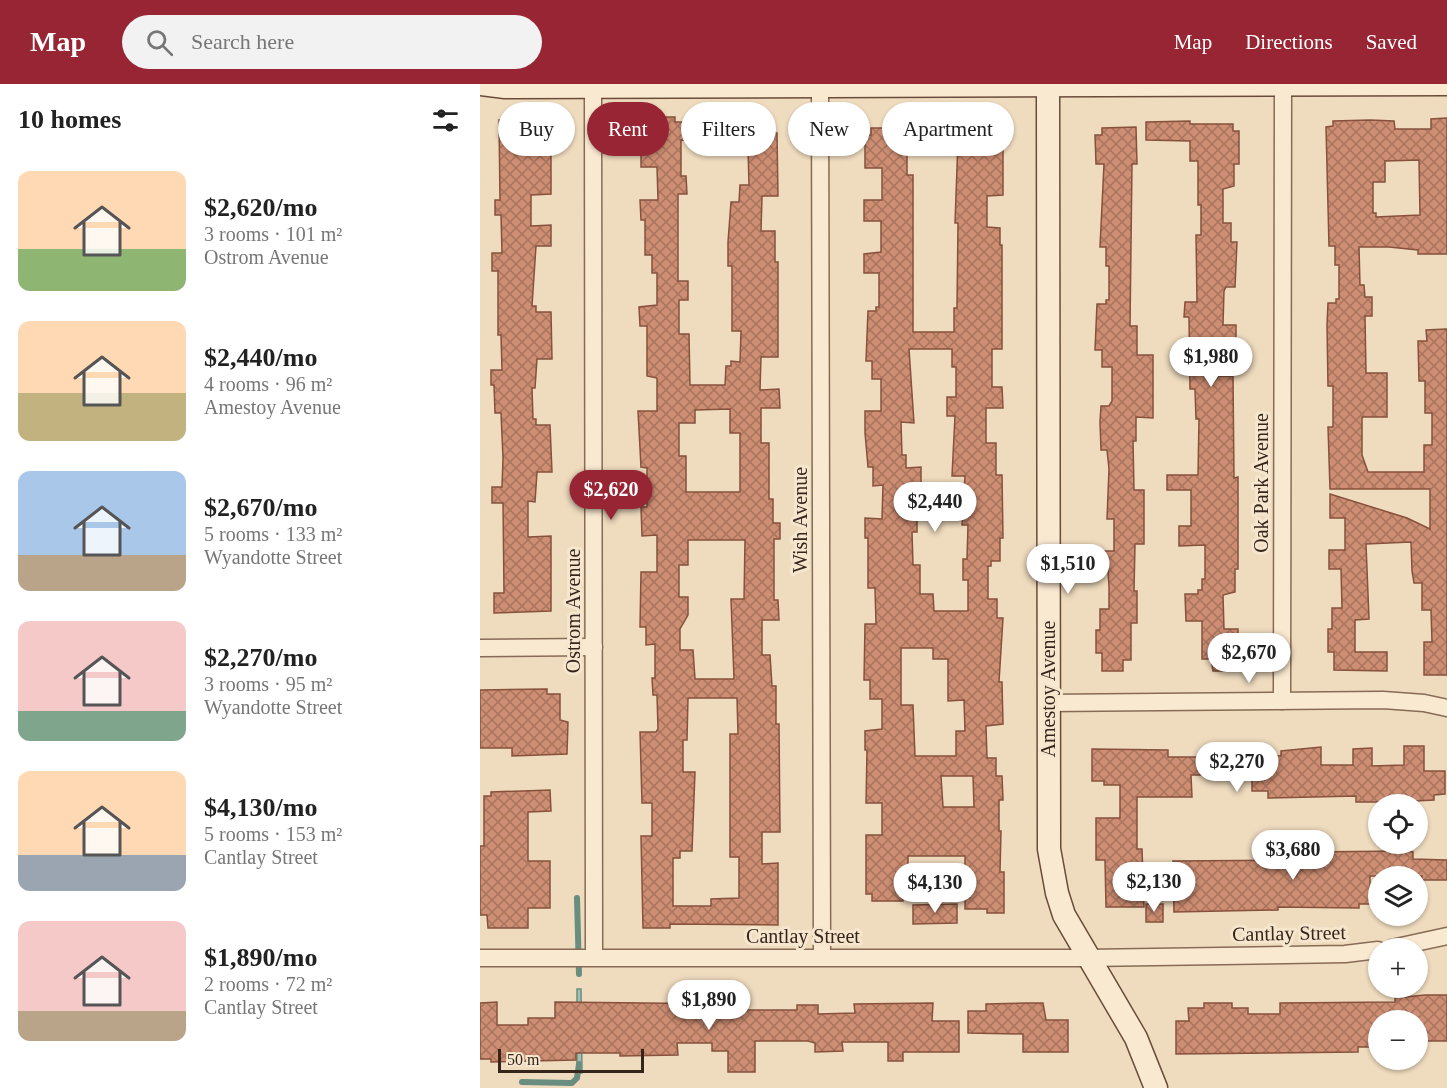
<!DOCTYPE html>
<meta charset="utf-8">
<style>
body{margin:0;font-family:Georgia,serif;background:#f2f2f2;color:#222;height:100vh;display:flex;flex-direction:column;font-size:22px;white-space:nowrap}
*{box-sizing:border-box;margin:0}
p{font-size:20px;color:#767676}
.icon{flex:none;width:33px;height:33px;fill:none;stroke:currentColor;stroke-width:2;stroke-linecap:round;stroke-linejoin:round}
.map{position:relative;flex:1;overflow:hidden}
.sheet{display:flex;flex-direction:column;background:#fff;width:480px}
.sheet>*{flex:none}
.hud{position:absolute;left:18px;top:18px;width:570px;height:54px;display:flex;gap:12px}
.fabs{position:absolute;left:888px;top:710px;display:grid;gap:12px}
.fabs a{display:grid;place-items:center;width:60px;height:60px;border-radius:50%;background:#fff;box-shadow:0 2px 4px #0004;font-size:30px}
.scale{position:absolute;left:18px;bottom:15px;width:146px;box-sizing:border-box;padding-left:6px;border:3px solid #36251b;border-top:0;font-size:16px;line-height:21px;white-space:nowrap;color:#36251b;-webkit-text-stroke:4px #f6e6ce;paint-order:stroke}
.price{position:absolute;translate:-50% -51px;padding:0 14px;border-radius:21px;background:#fff;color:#222;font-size:20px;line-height:39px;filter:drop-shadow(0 2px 3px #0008)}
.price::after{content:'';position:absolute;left:50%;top:36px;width:18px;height:14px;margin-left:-9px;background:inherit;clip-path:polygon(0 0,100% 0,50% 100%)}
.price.selected{background:#982533;color:#fff}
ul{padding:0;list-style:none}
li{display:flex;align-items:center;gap:18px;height:150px;padding:0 18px}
li span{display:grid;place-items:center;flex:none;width:168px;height:120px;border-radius:12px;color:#555}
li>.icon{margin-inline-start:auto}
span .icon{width:72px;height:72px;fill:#fffc;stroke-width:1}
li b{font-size:26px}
h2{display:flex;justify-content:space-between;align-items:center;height:72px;padding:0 18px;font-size:26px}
.tag{padding:0 21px;border-radius:27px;background:#fff;box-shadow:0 2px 4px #0004;font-size:21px;line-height:54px}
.tag.selected{background:#982533;color:#fff}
header{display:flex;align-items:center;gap:36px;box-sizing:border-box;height:84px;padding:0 30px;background:#982533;color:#fff}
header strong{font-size:28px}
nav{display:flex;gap:33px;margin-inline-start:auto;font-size:21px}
.search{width:420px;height:54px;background:#f2f2f2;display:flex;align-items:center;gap:15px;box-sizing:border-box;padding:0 21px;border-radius:33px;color:#767676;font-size:22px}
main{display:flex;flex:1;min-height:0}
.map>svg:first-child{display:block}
</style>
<header>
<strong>Map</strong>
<div class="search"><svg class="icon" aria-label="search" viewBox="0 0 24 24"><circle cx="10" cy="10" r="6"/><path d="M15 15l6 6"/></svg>Search here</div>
<nav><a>Map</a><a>Directions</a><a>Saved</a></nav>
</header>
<main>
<section class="sheet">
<h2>10 homes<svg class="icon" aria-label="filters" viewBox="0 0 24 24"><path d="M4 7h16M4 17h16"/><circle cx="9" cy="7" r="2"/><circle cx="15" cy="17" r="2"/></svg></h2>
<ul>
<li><span style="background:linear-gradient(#ffd9b3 65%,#8fb573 0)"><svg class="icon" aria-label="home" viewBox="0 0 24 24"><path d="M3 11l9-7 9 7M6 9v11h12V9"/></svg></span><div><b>$2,620/mo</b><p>3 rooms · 101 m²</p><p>Ostrom Avenue</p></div></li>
<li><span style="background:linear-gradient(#ffd9b3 60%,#c2b280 0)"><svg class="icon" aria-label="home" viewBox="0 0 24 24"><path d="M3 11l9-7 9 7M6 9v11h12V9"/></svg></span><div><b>$2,440/mo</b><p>4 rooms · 96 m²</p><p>Amestoy Avenue</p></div></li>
<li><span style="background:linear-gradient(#a9c7e8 70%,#b9a48a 0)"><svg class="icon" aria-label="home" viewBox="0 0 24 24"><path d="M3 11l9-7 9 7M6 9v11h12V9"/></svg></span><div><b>$2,670/mo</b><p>5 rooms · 133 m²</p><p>Wyandotte Street</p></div></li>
<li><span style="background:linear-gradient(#f6c9c9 75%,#7fa58c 0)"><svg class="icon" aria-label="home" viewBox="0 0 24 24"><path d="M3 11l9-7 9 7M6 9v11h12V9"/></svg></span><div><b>$2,270/mo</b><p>3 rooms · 95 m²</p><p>Wyandotte Street</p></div></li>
<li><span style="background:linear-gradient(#ffd9b3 70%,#9aa5b1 0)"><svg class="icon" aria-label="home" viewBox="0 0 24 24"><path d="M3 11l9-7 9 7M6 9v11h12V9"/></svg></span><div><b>$4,130/mo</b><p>5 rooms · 153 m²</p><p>Cantlay Street</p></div></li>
<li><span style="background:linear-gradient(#f6c9c9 75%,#b9a48a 0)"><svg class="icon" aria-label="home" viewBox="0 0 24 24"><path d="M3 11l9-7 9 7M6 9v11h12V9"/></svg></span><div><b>$1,890/mo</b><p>2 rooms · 72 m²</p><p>Cantlay Street</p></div></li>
</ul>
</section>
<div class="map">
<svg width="967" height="1004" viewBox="0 0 967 1004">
<defs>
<pattern id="building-cross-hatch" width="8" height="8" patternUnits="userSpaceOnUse" patternTransform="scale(1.5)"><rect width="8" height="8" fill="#ce8e73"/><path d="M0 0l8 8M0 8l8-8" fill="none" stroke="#a8745e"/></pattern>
</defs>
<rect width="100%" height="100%" fill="#efdbbe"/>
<!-- water -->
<polygon fill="#a2c0b4" stroke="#698e80" stroke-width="1.5" points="97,905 101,905 102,989 97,989"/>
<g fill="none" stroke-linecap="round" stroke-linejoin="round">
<!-- stream -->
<g stroke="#698e80" stroke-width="6">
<polyline points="97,814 99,890"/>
<polyline points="42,998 92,999 97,994 99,980"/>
</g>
</g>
<!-- building -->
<g fill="url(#building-cross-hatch)" stroke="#87513c" stroke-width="1.5" fill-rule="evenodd">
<path d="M161,33h34v5h57v5h39v6h6l1,63h-16l-1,35h14v31h3v95h-17l-1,33 19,-1 1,19h-19v35h8v56h4v24h7v16h-6v61h4l1,20h-17v35h8l2,31h4v38h3l1,108h-18v32l16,-1v62l-108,-1v4h-27l-2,-92h11v-33h-10l-2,-71h16l2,-3 -1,-34h-4l-1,-17h3v-34l-9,1v-18h-6l1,-55h16v-37l-15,1 -1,-29h6v-39l-6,-1 -3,-56h19v-33l-10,-2v-50h-7l-1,-19 18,-2v-32h-5v-18h-7v-35h-4l-1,-20h18l-1,-33h-16zM201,56l59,2v6h8l1,37h-9l-1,17h-8l-3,40v24h4v65h9l-1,31 -9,-1v5h-5l-1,19h-35l-1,-51h-10v-34h9v-19h-10v-87h9l-1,-18h-5zM250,325v24h10v59h-54v-36h-7v-33h16v-13zM208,456h57l-1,59h-13l3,80h-39l-2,-29h-13v-21l8,-14v-18h-9v-32h9zM208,614h49l1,36h-8v123h9v41l-28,1v7h-38v-48h7v-7h12l3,-79h-12v-32h4z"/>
<path d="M967,34v136h-29v-4l-29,-3h-30l1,38h4l1,12h7v19h-7l1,57h21v44h-25v38l6,17h56v-27h8v-32h-7v-32h-6l-1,-40h9l-1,-11 21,-1v346h-23v-33h8l-1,-32h-9v-27h-8l-2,-12 -1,-29 -45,2 3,75 -14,1v32h32v19l-53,-1v-18h-6v-23h4v-21h10l-1,-39h-12v-19h16v-32h-15v-24l77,24 23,11v-40h-100l-2,-62h5v-41h-5l-1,-61 1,-22h8v-4h3v-34h-4v-19h-6l-3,-119 7,-1v-5l37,-1 24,1 1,8h36v-10zM939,76l1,55 -44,2v-4h-3v-31h12v-21z"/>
<polygon points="19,36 49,36 49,60 71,60 71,110 51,111 51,142 71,141 71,162 56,162 52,222 56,222 56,228 71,228 72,275 57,275 55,304 52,304 53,335 56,335 56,341 70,341 72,388 57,388 55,418 48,417 48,453 71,452 71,527 14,529 14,509 24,509 23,419 12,419 12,403 22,403 23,374 21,329 15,329 14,301 11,301 11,286 22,286 21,251 18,251 18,187 12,187 12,169 22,169 21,131 15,131 15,116 20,116"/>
<polygon points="710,37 710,40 753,40 753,47 759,47 759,80 754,80 754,102 743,105 743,139 751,139 751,158 757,158 755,203 746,203 744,207 743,241 756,241 756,260 738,260 738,292 753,292 754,394 758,393 758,485 755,485 755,508 743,511 744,545 758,545 758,569 754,569 752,587 733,587 731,575 722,575 722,537 706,537 705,510 718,510 718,506 722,506 722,495 725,495 725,461 699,462 699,442 711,442 711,406 687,406 687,391 718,391 719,335 716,335 715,305 710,305 709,233 704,233 705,218 717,218 716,151 721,151 721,121 718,121 718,77 710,77 710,57 666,56 666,38"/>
<path d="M431,38h73v8h12l1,7h6v58l-16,1v31l13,1v17h2v104h-10v38h10l1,21h-17v35h10v32h6l1,63h-3v23h-9v5h-3v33h9v19h6l-4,64h3l1,42 -17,2 1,32h9v18h6l1,24h-4v31h2l-1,41h4v41h-17v-4h-22v-53h-57v17h-5v28h-31v-7h-6v-59h16v-32h-16l1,-53h-2v-19l17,-2v-30h-12v-19h-6l1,-56h11l-1,-36h-7v-50h-3v-20l17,1 1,-34 -10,1v-19h-5l-3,-34v-22h16v-32h-9v-18h-6l2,-50h8v-4h3v-34h-15v-19l17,-2v-31h-17v-21h18v-32h-17v-33h6v-7h36v47h6v157h41v-24h3l1,-85h-3l3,-83 -47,1zM429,265h43v18h4v30h-9v19h8l-3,60h13l-3,49h6l-1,34h-4v21h5v31h-34l-1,-17h-13v-29h-7l-1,-33h5v-47h4v-18l-15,1v-13h-4l-1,-33 13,1zM421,564h32v11h15v42l16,-1 1,31h-9v25h-41l-2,-51h-12zM461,692h32l1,31h-31z"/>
<polygon points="656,43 657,80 652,80 650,242 657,242 657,271 673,271 673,334 656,333 656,357 653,357 654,406 664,406 664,460 655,460 654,507 657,507 657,539 651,539 651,576 643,576 643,587 622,587 622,569 616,569 616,546 620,546 620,525 629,525 629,503 628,487 617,487 617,467 634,467 634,435 627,435 629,385 627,366 621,366 620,338 621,322 629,322 632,317 632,283 622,283 622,266 615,266 617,220 626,220 626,216 629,216 629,182 626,182 626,163 620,163 624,80 616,80 615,51 622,51 622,44"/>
<polygon points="67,605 67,610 80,610 80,636 88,638 87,670 32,672 32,664 0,664 0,606"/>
<polygon points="924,662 944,662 944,687 965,687 965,710 954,711 954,716 916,718 876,718 876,712 788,714 788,707 772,707 772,691 711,691 712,713 657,713 657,765 662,765 664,823 626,823 625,776 616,776 616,734 640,734 640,701 624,701 624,697 612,697 612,665 688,666 688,673 719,673 719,669 738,669 738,663 761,663 761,670 801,672 801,667 841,663 841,681 873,681 873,665 892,664 892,682 924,681"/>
<polygon points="70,706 71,727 48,728 48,777 70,777 70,824 48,824 48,844 8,844 7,831 0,831 0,762 4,762 4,712 11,712 11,708"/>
<polygon points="924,767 933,768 933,775 967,776 967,796 942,796 942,792 890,792 890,820 879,820 879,824 798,823 798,826 694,828 693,777 826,776 826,768"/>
<polygon points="477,820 477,839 433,840 433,821"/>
<rect x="666" y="820" width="17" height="18"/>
<polygon points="945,911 967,911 967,957 938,957 938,936 898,936 898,963 878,963 878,968 696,970 696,937 709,937 708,924 724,924 724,919 752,919 752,924 768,924 768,930 800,930 800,919 915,918 915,914"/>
<polygon points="17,918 17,941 48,941 48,934 75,934 75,918 255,920 255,926 317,926 317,921 338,921 338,930 375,929 374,920 453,919 452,937 479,937 479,968 423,968 423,977 408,977 408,958 362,958 363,967 335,968 335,959 328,957 275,957 275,988 248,988 248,967 232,967 232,959 197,959 198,971 140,972 140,969 96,969 96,976 11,978 11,975 0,975 0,919"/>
<polygon points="545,919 563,919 566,936 588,936 588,968 543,968 543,950 488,949 488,927 506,927 506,920"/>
</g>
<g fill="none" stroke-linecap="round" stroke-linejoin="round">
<!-- street casing -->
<g stroke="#876b56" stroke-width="19">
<g id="street">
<polyline points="113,0 114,873"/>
<polyline points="340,0 342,873"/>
<polyline points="0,564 114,563"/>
<polyline points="802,617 803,0"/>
<polyline points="567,619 903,616 944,619 967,624"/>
<polyline points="912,864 967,852"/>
<polyline points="0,874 607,874 865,870 898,866"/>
</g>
</g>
<!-- secondary casing -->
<g stroke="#694c3a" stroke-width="25">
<g id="secondary">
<polyline points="0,0 25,3 967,0"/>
<polyline points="568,0 569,765 577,809 584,831 656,954 676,1004"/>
</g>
</g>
<!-- street -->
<use href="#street" stroke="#fae9d1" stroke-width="16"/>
<!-- secondary -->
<use href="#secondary" stroke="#fae9d1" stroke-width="22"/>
</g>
<g text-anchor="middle" stroke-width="6" stroke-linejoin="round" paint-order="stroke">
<!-- street labels -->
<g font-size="20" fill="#36251b" stroke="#f6e6ce">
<text transform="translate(781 399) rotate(-90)" y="7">Oak Park Avenue</text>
<text transform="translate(320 436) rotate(-90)" y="7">Wish Avenue</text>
<text transform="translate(93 527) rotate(-90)" y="7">Ostrom Avenue</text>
<text transform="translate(568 605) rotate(-90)" y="7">Amestoy Avenue</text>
<text transform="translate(809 849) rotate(-1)" y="7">Cantlay Street</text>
<text x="323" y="859">Cantlay Street</text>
</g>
</g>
</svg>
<div class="fabs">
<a><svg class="icon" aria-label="locate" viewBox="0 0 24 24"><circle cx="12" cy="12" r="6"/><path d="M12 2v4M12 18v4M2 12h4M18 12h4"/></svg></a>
<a><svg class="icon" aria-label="layers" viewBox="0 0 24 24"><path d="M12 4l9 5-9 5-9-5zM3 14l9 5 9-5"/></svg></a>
<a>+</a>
<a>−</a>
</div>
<div class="scale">50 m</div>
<b class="price" style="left:731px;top:304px">$1,980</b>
<b class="price selected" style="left:131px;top:437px">$2,620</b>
<b class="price" style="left:455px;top:449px">$2,440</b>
<b class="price" style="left:588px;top:511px">$1,510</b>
<b class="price" style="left:769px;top:600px">$2,670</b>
<b class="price" style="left:757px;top:709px">$2,270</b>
<b class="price" style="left:813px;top:797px">$3,680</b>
<b class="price" style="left:674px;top:829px">$2,130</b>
<b class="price" style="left:455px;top:830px">$4,130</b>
<b class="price" style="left:229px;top:947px">$1,890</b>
<div class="hud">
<a class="tag">Buy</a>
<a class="tag selected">Rent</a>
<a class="tag">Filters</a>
<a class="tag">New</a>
<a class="tag">Apartment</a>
</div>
</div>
</main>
